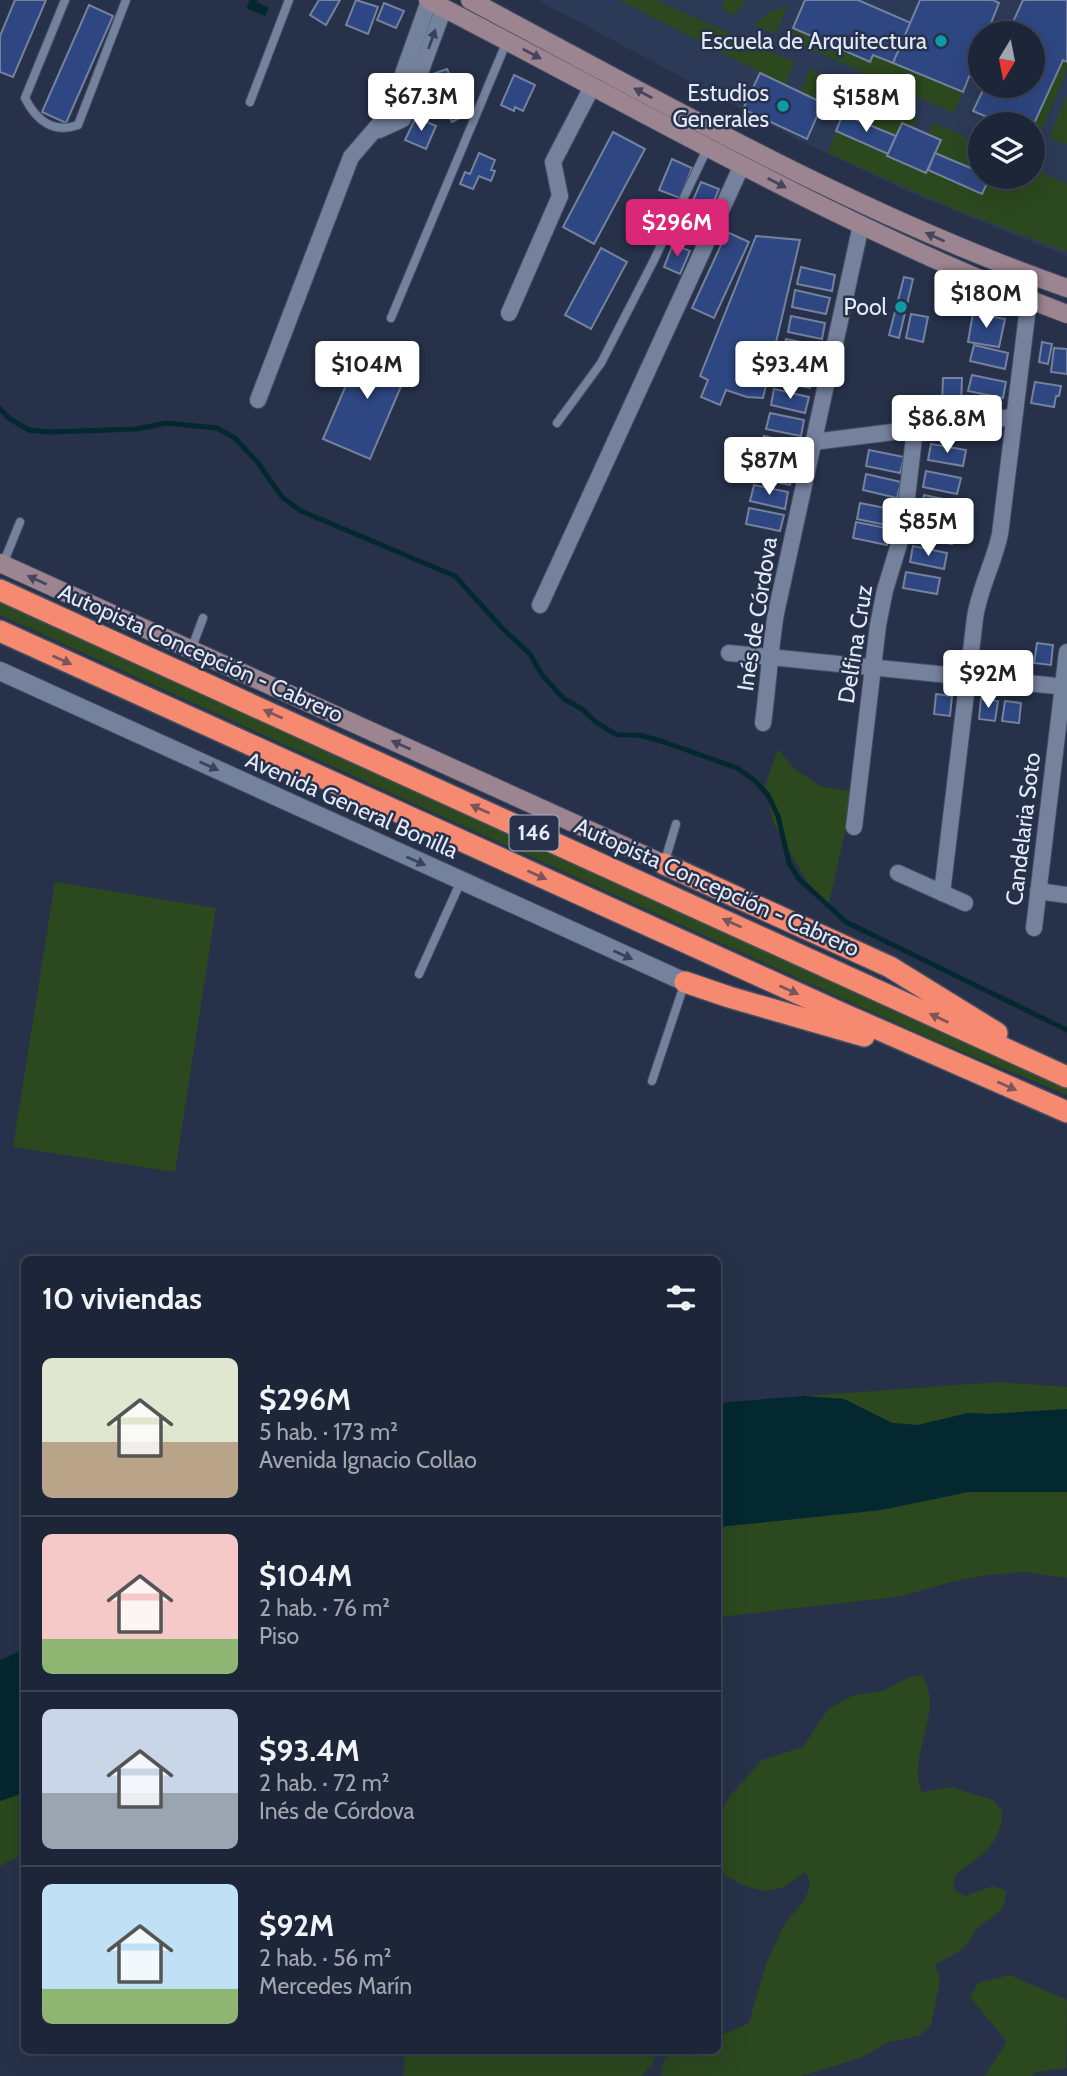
<!DOCTYPE html>
<html lang="es">
<meta charset="utf-8">
<style>
body{margin:0;font-family:Cabin,sans-serif;background:#2a3243;color:#f1f3f6;height:100vh;display:flex;flex-direction:column;font-size:26px;white-space:nowrap}
*{box-sizing:border-box;margin:0}
p{font-size:23px;color:#a0a5ae}
.icon{flex:none;width:38px;height:38px;fill:none;stroke:currentColor;stroke-width:2;stroke-linecap:round;stroke-linejoin:round}
.map{position:relative;flex:1;overflow:hidden}
.panel{position:absolute;left:21px;top:1256px;width:700px;height:798px;display:flex;flex-direction:column;background:#1d2638;border-radius:10px;box-shadow:0 7px 28px #0002,0 0 0 2px #3b4353}
.panel>*{flex:none}
.needle{width:46px;rotate:190deg}
.fabs{position:absolute;left:968px;top:21px;display:grid;gap:14px}
.fabs a{display:grid;place-items:center;width:77px;height:77px;border-radius:50%;background:#1d2638;box-shadow:0 7px 28px #0002,0 0 0 2px #3b4353;font-size:35px}
.price{position:absolute;translate:-50% -60px;padding:0 16px;border-radius:7px;background:#fff;color:#222;font-size:23px;line-height:46px;filter:drop-shadow(0 2px 4px #0008)}
.price::after{content:'';position:absolute;left:50%;top:42px;width:21px;height:16px;margin-left:-10px;background:inherit;clip-path:polygon(0 0,100% 0,50% 100%)}
.price.active{background:#db2777;color:#fff}
ul{padding:0;list-style:none}
li{display:flex;align-items:center;gap:21px;height:175px;padding:0 21px}
li+li{border-top:2px solid #3b4353}
li span{display:grid;place-items:center;flex:none;width:196px;height:140px;border-radius:10px;color:#555}
li>.icon{margin-inline-start:auto}
span .icon{width:84px;height:84px;fill:#fffc;stroke-width:1}
li b{font-size:30px}
h2{display:flex;justify-content:space-between;align-items:center;height:84px;padding:0 21px;font-size:30px}
.map>svg:first-child{display:block}
</style>
<div class="map">
<svg width="1067" height="2076" viewBox="0 0 1067 2076">
<rect width="100%" height="100%" fill="#27324a"/>
<!-- built -->
<path fill="#2c3a58" fill-rule="evenodd" d="M538,0h529v256l-158,-64 -112,-53zM980,33h52v53h-52zM980,124h52v53h-52z"/>
<!-- green -->
<g fill="#2b481f">
<polygon points="619,0 656,0 794,62 785,85"/>
<polygon points="725,0 747,0 733,15 721,9"/>
<polygon points="788,6 775,34 754,24 770,12"/>
<polygon points="793,28 869,62 873,55 963,92 954,113 788,39"/>
<polygon points="1063,60 1067,62 1067,70 1034,148 1033,128"/>
<polygon points="810,69 918,117 914,128 902,123 896,136 843,114 800,92"/>
<polygon points="1067,95 1067,145 1049,138"/>
<polygon points="933,122 980,144 980,172 935,153 941,140 929,135"/>
<polygon points="836,131 888,154 888,157 926,173 928,170 982,194 990,177 1032,177 1033,168 1067,184 1067,252 952,208 828,153"/>
<polygon points="0,602 932,1026 1067,1089 1067,1095 927,1037 0,615"/>
<polygon points="778,749 795,769 820,786 854,792 829,903 808,883 774,824 765,786"/>
<polygon points="55,882 216,908 175,1172 13,1147"/>
<polygon points="999,1382 1067,1387 1067,1409 991,1414 968,1413 918,1425 892,1423 844,1399 804,1396"/>
<polygon points="1019,1491 1067,1492 1067,1578 1025,1572 987,1575 955,1581 898,1597 718,1617 718,1527 881,1510 968,1492"/>
<path d="M922,1675c5,10 9,20 8,31 -2,28 -20,60 -8,86l29,-5 42,13 9,11c0,33 -21,45 -46,63l-3,15 12,7 28,-10 13,5c-2,23 -8,21 -25,34 -7,5 -10,16 -17,22 -7,7 -20,12 -29,18l5,15 -9,45 -12,11 -30,6 -29,16 -59,18h-140l3,-16 6,-9h48v-17h6l25,-11 17,-60 19,-40 20,-23 5,-15 -4,-14c-7,5 -15,12 -23,16 -22,10 -44,-4 -63,-14l-2,-3v-39l4,-21 7,-13 33,-37 41,-13 25,-38 26,-14 29,-4 26,-14z"/>
<polygon points="24,1793 24,1854 0,1866 0,1801"/>
<polygon points="1010,1975 1067,2000 1066,2068 1036,2072 1031,2076 984,2076 1007,2042 970,1997 978,1983"/>
<polygon points="402,2051 657,2051 652,2065 641,2076 403,2076 405,2064"/>
</g>
<!-- water -->
<g fill="#04282f">
<polygon points="250,0 257,0 257,2 269,8 265,16 246,8"/>
<polygon points="804,1396 844,1399 892,1423 918,1425 968,1413 991,1414 1067,1409 1067,1492 968,1492 881,1510 718,1527 718,1405 729,1402"/>
<polygon points="24,1649 24,1793 0,1801 0,1660"/>
</g>
<g fill="none" stroke-linecap="round" stroke-linejoin="round">
<!-- stream -->
<polyline stroke="#04282f" stroke-width="5" points="0,409 10,419 29,430 48,432 137,429 166,423 217,428 235,438 258,463 282,497 301,511 455,576 503,629 530,654 542,675 564,699 582,709 597,723 617,735 639,735 664,742 737,768 754,780 768,795 778,816 789,863 799,879 846,922 1067,1030"/>
</g>
<!-- building -->
<g fill="#2e4783" stroke="#74829d" stroke-width="2">
<polygon points="15,0 46,0 13,77 0,72 0,36"/>
<polygon points="319,0 340,0 326,25 310,15"/>
<polygon points="356,0 378,7 368,34 346,25"/>
<polygon points="805,0 858,0 911,23 893,63 873,55 870,62 793,28"/>
<polygon points="920,0 993,0 999,3 987,33 980,33 980,49 963,92 893,63"/>
<polygon points="1023,0 1067,0 1067,62 1063,60 1032,128 1032,124 1004,124 973,111 985,86 1032,86 1032,33 1008,33"/>
<polygon points="384,3 404,11 396,28 377,20"/>
<polygon points="89,5 113,16 66,123 42,112"/>
<polygon points="447,69 457,92 462,90 468,105 463,107 466,115 452,122 440,97 428,103 421,89 434,82 430,75"/>
<polygon points="760,73 823,103 807,139 743,109"/>
<polygon points="514,75 535,85 523,111 515,107 514,111 501,105"/>
<polygon points="843,114 896,136 888,154 836,131"/>
<polygon points="416,117 436,126 426,149 405,140"/>
<polygon points="902,123 941,140 926,173 887,156"/>
<polygon points="613,132 645,149 594,244 563,227"/>
<polygon points="479,153 495,160 491,170 495,171 491,181 479,176 473,189 460,184 465,172 470,174"/>
<polygon points="935,153 980,172 980,177 990,177 982,194 928,170"/>
<polygon points="672,159 692,168 680,198 659,190"/>
<polygon points="701,182 719,189 708,215 690,207"/>
<polygon points="727,232 749,242 714,318 692,308"/>
<polygon points="756,236 800,240 763,398 747,397 726,390 720,405 701,397 708,380 700,376"/>
<polygon points="673,244 690,251 680,274 664,267"/>
<polygon points="601,248 627,262 591,329 565,315"/>
<polygon points="801,267 835,275 832,291 797,284"/>
<polygon points="904,277 913,279 899,338 889,335"/>
<polygon points="795,290 830,298 826,314 792,307"/>
<polygon points="973,313 1005,319 999,347 968,342"/>
<polygon points="911,314 928,317 923,342 906,338"/>
<polygon points="791,316 825,323 822,339 788,332"/>
<polygon points="786,339 820,346 817,362 782,355"/>
<polygon points="1042,342 1052,344 1048,364 1039,362"/>
<polygon points="364,343 411,363 370,459 323,439"/>
<polygon points="974,345 1008,353 1005,369 970,361"/>
<polygon points="1054,348 1067,349 1067,374 1051,372"/>
<polygon points="779,364 813,372 810,388 775,380"/>
<polygon points="972,375 1006,382 1003,398 968,391"/>
<polygon points="943,378 962,378 961,406 942,405"/>
<polygon points="1035,382 1061,386 1059,396 1056,396 1054,407 1031,403"/>
<polygon points="774,389 809,397 805,413 771,405"/>
<polygon points="770,413 804,420 801,436 766,429"/>
<polygon points="764,436 799,444 795,460 761,453"/>
<polygon points="931,444 966,450 963,466 928,460"/>
<polygon points="869,450 904,457 900,473 866,466"/>
<polygon points="759,462 794,469 790,485 756,478"/>
<polygon points="926,471 961,478 957,494 923,487"/>
<polygon points="866,474 901,482 897,498 863,490"/>
<polygon points="754,485 788,492 785,509 750,501"/>
<polygon points="924,495 958,502 955,518 921,511"/>
<polygon points="860,503 895,510 891,526 857,519"/>
<polygon points="749,508 784,515 780,531 746,524"/>
<polygon points="921,521 955,528 952,544 918,538"/>
<polygon points="856,522 891,529 887,545 853,538"/>
<polygon points="913,546 947,553 944,569 910,562"/>
<polygon points="906,572 940,578 937,594 903,588"/>
<polygon points="1037,643 1053,645 1051,665 1034,663"/>
<polygon points="936,694 952,696 950,716 934,714"/>
<polygon points="981,699 998,701 995,721 979,719"/>
<polygon points="1005,701 1021,703 1019,723 1002,721"/>
</g>
<g fill="none" stroke-linecap="round" stroke-linejoin="round">
<!-- service casing -->
<g stroke="#474f64" stroke-width="10">
<g id="service">
<path d="M65,0l-40,98c11,22 28,36 53,27l48,-125"/>
<polyline points="250,102 289,0"/>
<polyline points="391,318 507,41"/>
<polyline points="557,423 601,363 653,262 708,147"/>
<polyline points="3,564 20,522"/>
<polyline points="191,650 203,618"/>
<polyline points="664,864 676,824"/>
<polyline points="419,974 461,881"/>
<polyline points="652,1081 684,985"/>
</g>
</g>
<!-- minor casing -->
<g stroke="#474f64" stroke-width="18">
<g id="minor">
<polyline points="379,130 403,119 444,8"/>
<polyline points="509,313 560,196 553,162 592,87"/>
<polyline points="258,400 351,157 389,113 429,1"/>
<polyline points="813,442 1013,417"/>
<polyline points="540,605 742,165"/>
<polyline points="729,653 1067,687"/>
<path d="M763,723c5,-37 7,-73 13,-110l85,-388"/>
<polyline points="854,827 878,625 885,590 903,531 915,429"/>
<polyline points="898,873 965,903"/>
<polyline points="1038,891 1067,895"/>
<path d="M942,893l33,-275c4,-29 19,-55 25,-84l29,-235"/>
<polyline points="1034,928 1067,652"/>
</g>
</g>
<!-- tertiary casing -->
<g stroke="#474f64" stroke-width="20">
<polyline id="tertiary" points="0,671 685,982"/>
</g>
<!-- secondary casing -->
<g stroke="#474f64" stroke-width="20">
<g id="secondary">
<path d="M428,0c211,108 416,230 639,314"/>
<path d="M470,0c195,104 388,215 597,288"/>
<polyline points="0,563 664,864"/>
</g>
</g>
<!-- motorway casing -->
<g stroke="#474f64" stroke-width="24">
<g id="motorway">
<polyline points="0,590 1067,1077"/>
<polyline points="0,631 839,1012 1067,1112"/>
<polyline points="664,864 890,967 997,1033"/>
<polyline points="685,982 729,997 864,1036"/>
</g>
</g>
<!-- service -->
<use href="#service" stroke="#75829e" stroke-width="8"/>
<!-- minor -->
<use href="#minor" stroke="#75829e" stroke-width="16"/>
<!-- tertiary -->
<use href="#tertiary" stroke="#75829e" stroke-width="18"/>
<!-- secondary -->
<use href="#secondary" stroke="#9c8490" stroke-width="18"/>
<!-- motorway -->
<use href="#motorway" stroke="#f68a70" stroke-width="21"/>
</g>
<!-- one-way arrows -->
<defs><path id="oneway-solid" d="M-6-.8H1V-3.2L6.5 0L1 3.2V.8H-6Z" transform="scale(1.75)"/></defs>
<g fill="#37425b">
<use href="#oneway-solid" transform="translate(432 39) rotate(-70)"/>
<use href="#oneway-solid" transform="translate(209 766) rotate(24)"/>
<use href="#oneway-solid" transform="translate(416 861) rotate(24)"/>
<use href="#oneway-solid" transform="translate(623 955) rotate(24)"/>
</g>
<g fill="#44465c">
<use href="#oneway-solid" transform="translate(532 54) rotate(28)"/>
<use href="#oneway-solid" transform="translate(643 93) rotate(-152)"/>
<use href="#oneway-solid" transform="translate(777 183) rotate(27)"/>
<use href="#oneway-solid" transform="translate(935 237) rotate(-156)"/>
<use href="#oneway-solid" transform="translate(37 580) rotate(-156)"/>
<use href="#oneway-solid" transform="translate(401 745) rotate(-156)"/>
</g>
<g fill="#7a5559">
<use href="#oneway-solid" transform="translate(62 660) rotate(24)"/>
<use href="#oneway-solid" transform="translate(273 714) rotate(-156)"/>
<use href="#oneway-solid" transform="translate(480 809) rotate(-156)"/>
<use href="#oneway-solid" transform="translate(537 875) rotate(24)"/>
<use href="#oneway-solid" transform="translate(732 923) rotate(-156)"/>
<use href="#oneway-solid" transform="translate(789 990) rotate(24)"/>
<use href="#oneway-solid" transform="translate(939 1018) rotate(-155)"/>
<use href="#oneway-solid" transform="translate(1007 1086) rotate(24)"/>
</g>
<!-- markers -->
<g fill="#0f9aa8" stroke="#27324a" stroke-width="2.5">
<circle cx="941" cy="41" r="7"/>
<circle cx="783" cy="106" r="7"/>
<circle cx="901" cy="307" r="7"/>
</g>
<g text-anchor="middle" stroke-width="5" stroke-linejoin="round" paint-order="stroke">
<!-- shield labels -->
<rect fill="#27324a" stroke="#aab2c4" stroke-width="2" x="509.5" y="815.5" width="49" height="35" rx="5"/>
<g font-size="21" font-weight="bold" fill="#e2e9f9">
<text x="534" y="840">146</text>
</g>
<!-- poi labels -->
<g font-size="23" fill="#e2e9f9" stroke="#27324a" text-anchor="end">
<text x="927" y="49">Escuela de Arquitectura</text>
<text x="769" y="101">Estudios<tspan x="769" dy="26">Generales</tspan></text>
<text x="887" y="315">Pool</text>
</g>
<!-- street labels -->
<g font-size="23" fill="#e2e9f9" stroke="#27324a">
<text transform="translate(757 614) rotate(-81)" y="8">Inés de Córdova</text>
<text transform="translate(855 644) rotate(-81)" y="8">Delfina Cruz</text>
<text transform="translate(201 653) rotate(24)" y="8">Autopista Concepción - Cabrero</text>
<text transform="translate(352 805) rotate(24)" y="8">Avenida General Bonilla</text>
<text transform="translate(1023 829) rotate(-83)" y="8">Candelaria Soto</text>
<text transform="translate(717 887) rotate(24)" y="8">Autopista Concepción - Cabrero</text>
</g>
</g>
</svg>
<div class="fabs">
<a><svg class="needle" viewBox="-14 -14 28 28"><path d="M0-13l5 13h-10z" fill="#e53935"/><path d="M0 13l5-13h-10z" fill="#a0a5ae"/></svg></a>
<a><svg class="icon" aria-label="layers" viewBox="0 0 24 24"><path d="M12 4l9 5-9 5-9-5zM3 14l9 5 9-5"/></svg></a>
</div>
<b class="price" style="left:421px;top:133px">$67.3M</b>
<b class="price" style="left:866px;top:134px">$158M</b>
<b class="price active" style="left:677px;top:259px">$296M</b>
<b class="price" style="left:986px;top:330px">$180M</b>
<b class="price" style="left:367px;top:401px">$104M</b>
<b class="price" style="left:790px;top:401px">$93.4M</b>
<b class="price" style="left:947px;top:455px">$86.8M</b>
<b class="price" style="left:769px;top:497px">$87M</b>
<b class="price" style="left:928px;top:558px">$85M</b>
<b class="price" style="left:988px;top:710px">$92M</b>
<section class="panel">
<h2>10 viviendas<svg class="icon" aria-label="filters" viewBox="0 0 24 24"><path d="M4 7h16M4 17h16"/><circle cx="9" cy="7" r="2"/><circle cx="15" cy="17" r="2"/></svg></h2>
<ul>
<li><span style="background:linear-gradient(#dfe7d0 60%,#b9a48a 0)"><svg class="icon" aria-label="home" viewBox="0 0 24 24"><path d="M3 11l9-7 9 7M6 9v11h12V9"/></svg></span><div><b>$296M</b><p>5 hab. · 173 m²</p><p>Avenida Ignacio Collao</p></div></li>
<li><span style="background:linear-gradient(#f6c9c9 75%,#8fb573 0)"><svg class="icon" aria-label="home" viewBox="0 0 24 24"><path d="M3 11l9-7 9 7M6 9v11h12V9"/></svg></span><div><b>$104M</b><p>2 hab. · 76 m²</p><p>Piso</p></div></li>
<li><span style="background:linear-gradient(#c9d6e8 60%,#9aa5b1 0)"><svg class="icon" aria-label="home" viewBox="0 0 24 24"><path d="M3 11l9-7 9 7M6 9v11h12V9"/></svg></span><div><b>$93.4M</b><p>2 hab. · 72 m²</p><p>Inés de Córdova</p></div></li>
<li><span style="background:linear-gradient(#bfe0f5 75%,#8fb573 0)"><svg class="icon" aria-label="home" viewBox="0 0 24 24"><path d="M3 11l9-7 9 7M6 9v11h12V9"/></svg></span><div><b>$92M</b><p>2 hab. · 56 m²</p><p>Mercedes Marín</p></div></li>
</ul>
</section>
</div>
